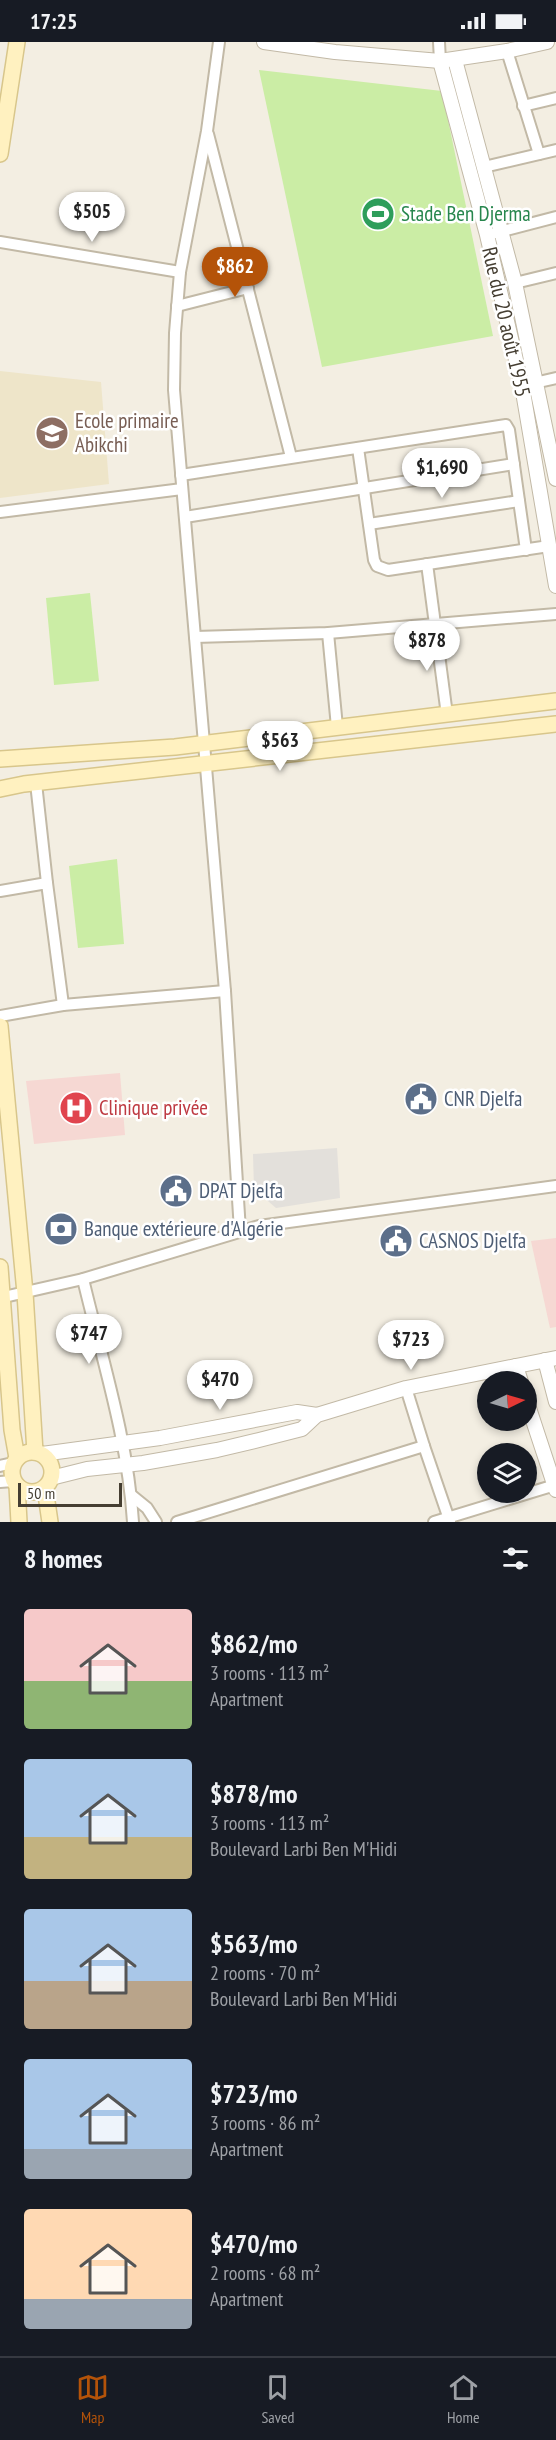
<!DOCTYPE html>
<meta charset="utf-8">
<style>
body{margin:0;font-family:"PT Sans Narrow",sans-serif;background:#20242c;color:#f1f3f6;height:100vh;display:flex;flex-direction:column;font-size:22px;white-space:nowrap}
*{box-sizing:border-box;margin:0}
p{font-size:20px;color:#9ea1a6}
.icon{flex:none;width:33px;height:33px;fill:none;stroke:currentColor;stroke-width:2;stroke-linecap:round;stroke-linejoin:round}
.map{position:relative;height:1480px;overflow:hidden}
.side{display:flex;flex-direction:column;background:#171b24;flex:1}
.side>*{flex:none}
.needle{width:39px;rotate:85deg}
.fabs{position:absolute;left:477px;top:1329px;display:grid;gap:12px}
.fabs a{display:grid;place-items:center;width:60px;height:60px;border-radius:50%;background:#171b24;box-shadow:0 3px 9px #0003;font-size:30px}
.scale{position:absolute;left:18px;bottom:15px;width:104px;box-sizing:border-box;padding-left:6px;border:3px solid #453e32;border-top:0;font-size:16px;line-height:21px;white-space:nowrap;color:#453e32;-webkit-text-stroke:4px #fff;paint-order:stroke}
.price{position:absolute;translate:-50% -51px;padding:0 14px;border-radius:21px;background:#fff;color:#222;font-size:20px;line-height:39px;filter:drop-shadow(0 2px 3px #0008)}
.price::after{content:'';position:absolute;left:50%;top:36px;width:18px;height:14px;margin-left:-9px;background:inherit;clip-path:polygon(0 0,100% 0,50% 100%)}
.price.selected{background:#b45309;color:#fff}
ul{padding:0;list-style:none}
li{display:flex;align-items:center;gap:18px;height:150px;padding:0 24px}
li span{display:grid;place-items:center;flex:none;width:168px;height:120px;border-radius:6px;color:#555}
li>.icon{margin-inline-start:auto}
span .icon{width:72px;height:72px;fill:#fffc;stroke-width:1}
li b{font-size:26px}
h2{display:flex;justify-content:space-between;align-items:center;height:72px;padding:0 24px;font-size:26px}
.status{display:flex;justify-content:space-between;align-items:center;height:42px;padding:0 30px;background:#171b24;direction:ltr}
.status svg{height:16px;fill:currentColor}
.tab-bar{display:flex;justify-content:space-around;align-items:center;height:84px;border-top:2px solid #363941;background:#171b24;font-size:16px;color:#9ea1a6}
.tab-bar a{display:grid;justify-items:center;gap:3px}
.tab-bar .selected{color:#b45309}
.map>svg:first-child{display:block}
</style>
<div class="status"><b>17:25</b><svg viewBox="0 0 49 12"><path d="M0 12V9h3v3zM5 12V6h3v6zM10 12V3h3v9zM15 12V0h3v12zM26 1h20v11H26zM47 4h2v5h-2z"/></svg></div>
<div class="map">
<svg width="556" height="1480" viewBox="0 0 556 1480">
<rect width="100%" height="100%" fill="#f3eee2"/>
<!-- education -->
<polygon fill="#eee5c9" points="0,329 101,340 109,442 0,456"/>
<!-- medical -->
<g fill="#f6d8d3">
<polygon points="120,1031 125,1093 34,1102 26,1039"/>
<polygon points="556,1196 556,1285 550,1286 531,1199"/>
</g>
<!-- green -->
<g fill="#cbeda5">
<polygon points="259,28 442,49 493,294 322,325"/>
<polygon points="90,551 99,639 54,643 46,556"/>
<polygon points="117,817 124,902 78,906 69,824"/>
</g>
<!-- parking -->
<polygon fill="#e3e0db" points="337,1106 340,1156 276,1166 254,1147 253,1112"/>
<g fill="none" stroke-linecap="round" stroke-linejoin="round">
<!-- minor casing -->
<g stroke="#c2b9a6" stroke-width="14">
<g id="minor">
<polyline points="219,0 207,89 180,230 175,291 174,348 225,949 240,1189"/>
<polyline points="439,0 440,19"/>
<polyline points="507,9 539,112"/>
<polyline points="523,64 556,56"/>
<polyline points="208,92 291,415"/>
<polyline points="484,125 556,108"/>
<polyline points="495,191 556,175"/>
<polyline points="0,200 180,230"/>
<polyline points="515,241 556,231"/>
<polyline points="177,264 248,246"/>
<polyline points="530,342 556,336"/>
<polyline points="358,406 374,518 377,524 388,528 549,504"/>
<polyline points="181,433 506,383 509,388 526,508"/>
<polyline points="0,470 182,447"/>
<polyline points="185,475 514,422"/>
<polyline points="369,482 519,459"/>
<polyline points="427,522 447,673"/>
<polyline points="328,591 337,685"/>
<polyline points="195,595 328,591 556,572"/>
<polyline points="36,741 47,841"/>
<polyline points="0,849 47,841 63,963"/>
<polyline points="0,974 63,963 225,949"/>
<path d="M83,1237c19,80 45,161 50,243"/>
<polyline points="0,1256 83,1237 259,1184 556,1144"/>
<polyline points="424,1404 450,1480"/>
<polyline points="0,1424 13,1421"/>
<polyline points="0,1440 13,1439"/>
<polyline points="131,1453 147,1466 156,1480"/>
<polyline points="177,1480 424,1404 406,1346"/>
<polyline points="434,1480 555,1443"/>
</g>
</g>
<!-- tertiary casing -->
<g stroke="#c2b9a6" stroke-width="16">
<g id="tertiary">
<polyline points="264,0 335,10 440,19 507,9 547,0"/>
<polyline points="455,18 515,241 556,437"/>
<polyline points="440,19 487,193 522,344 556,544"/>
<polyline points="545,1318 556,1360"/>
<polyline points="516,1324 521,1340"/>
<polyline points="526,1357 556,1448"/>
<polyline points="42,1412 160,1396 297,1370 317,1373"/>
<polyline points="51,1436 87,1427 143,1421 217,1408 259,1398 302,1387 317,1373 406,1346 556,1316"/>
</g>
</g>
<!-- secondary casing -->
<g stroke="#d8c68b" stroke-width="18">
<g id="secondary">
<polyline points="0,112 17,0"/>
<polyline points="0,717 175,705 556,659"/>
<polyline points="0,747 24,742 556,682"/>
<polyline points="0,984 25,1251 35,1410"/>
<polyline points="0,1225 12,1388 17,1416"/>
<circle cx="32" cy="1430" r="20"/>
<polyline points="17,1444 19,1480"/>
<polyline points="45,1446 50,1480"/>
</g>
</g>
<!-- minor -->
<use href="#minor" stroke="#fff" stroke-width="10"/>
<!-- tertiary -->
<use href="#tertiary" stroke="#fff" stroke-width="14"/>
<!-- secondary -->
<use href="#secondary" stroke="#fff1c0" stroke-width="15"/>
</g>
<!-- icons -->
<defs>
<g id="stadium-disc" transform="scale(1.725)"><circle r="9.5" fill="#2e9e5b" stroke="#fff"/><path d="M0-5a6.5 5 0 1 0 0 10a6.5 5 0 1 0 0-10ZM-3.5-1.8h7v3.6h-7Z" fill="#fff"/></g>
<g id="school-disc" transform="scale(1.725)"><circle r="9.5" fill="#8d6e63" stroke="#fff"/><path d="M0-5L7-2L0 1L-7-2ZM-4 1L0 2.5L4 1V4Q0 6-4 4Z" fill="#fff"/></g>
<g id="civic-disc" transform="scale(1.725)"><circle r="9.5" fill="#5c6f8a" stroke="#fff"/><path d="M-.6-6.5H3V-4.5H.6V-3L4-1V1h2V6H-6V1h2V-1L-.6-3ZM-1.2 2.5V6h2.4V2.5Z" fill="#fff"/></g>
<g id="hospital-disc" transform="scale(1.725)"><circle r="9.5" fill="#e0444e" stroke="#fff"/><path d="M-5-5h3v3.5h4V-5h3V5h-3V1.5h-4V5h-3Z" fill="#fff"/></g>
<g id="bank-disc" transform="scale(1.725)"><circle r="9.5" fill="#5c6f8a" stroke="#fff"/><path d="M-6-4H6V4H-6ZM0-2.3a2.3 2.3 0 1 0 0 4.6a2.3 2.3 0 1 0 0-4.6Z" fill="#fff"/></g>
</defs>
<g fill-rule="evenodd">
<use href="#stadium-disc" x="378" y="172"/>
<use href="#school-disc" x="52" y="391"/>
<use href="#civic-disc" x="421" y="1057"/>
<use href="#hospital-disc" x="76" y="1066"/>
<use href="#civic-disc" x="176" y="1149"/>
<use href="#bank-disc" x="61" y="1187"/>
<use href="#civic-disc" x="396" y="1199"/>
</g>
<g text-anchor="middle" stroke-width="5" stroke-linejoin="round" paint-order="stroke">
<!-- leisure labels -->
<g font-size="21" fill="#27864d" stroke="#fff" text-anchor="start">
<text x="401" y="179">Stade Ben Djerma</text>
</g>
<!-- street labels -->
<g font-size="21" fill="#453e32" stroke="#fff">
<text transform="translate(506 280) rotate(77)" y="7">Rue du 20 août 1955</text>
</g>
<!-- education labels -->
<g font-size="21" fill="#785e54" stroke="#fff" text-anchor="start">
<text x="75" y="386">Ecole primaire<tspan x="75" dy="24">Abikchi</tspan></text>
</g>
<!-- service labels -->
<g font-size="21" fill="#4e5e75" stroke="#fff" text-anchor="start">
<text x="444" y="1064">CNR Djelfa</text>
<text x="199" y="1156">DPAT Djelfa</text>
<text x="84" y="1194">Banque extérieure d'Algérie</text>
<text x="419" y="1206">CASNOS Djelfa</text>
</g>
<!-- health labels -->
<g font-size="21" fill="#be3a42" stroke="#fff" text-anchor="start">
<text x="99" y="1073">Clinique privée</text>
</g>
</g>
</svg>
<div class="fabs">
<a><svg class="needle" viewBox="-14 -14 28 28"><path d="M0-13l5 13h-10z" fill="#e53935"/><path d="M0 13l5-13h-10z" fill="#9ea1a6"/></svg></a>
<a><svg class="icon" aria-label="layers" viewBox="0 0 24 24"><path d="M12 4l9 5-9 5-9-5zM3 14l9 5 9-5"/></svg></a>
</div>
<div class="scale">50 m</div>
<b class="price" style="left:92px;top:201px">$505</b>
<b class="price selected" style="left:235px;top:256px">$862</b>
<b class="price" style="left:442px;top:457px">$1,690</b>
<b class="price" style="left:427px;top:630px">$878</b>
<b class="price" style="left:280px;top:730px">$563</b>
<b class="price" style="left:89px;top:1323px">$747</b>
<b class="price" style="left:411px;top:1329px">$723</b>
<b class="price" style="left:220px;top:1369px">$470</b>
</div>
<section class="side">
<h2>8 homes<svg class="icon" aria-label="filters" viewBox="0 0 24 24"><path d="M4 7h16M4 17h16"/><circle cx="9" cy="7" r="2"/><circle cx="15" cy="17" r="2"/></svg></h2>
<ul>
<li><span style="background:linear-gradient(#f6c9c9 60%,#8fb573 0)"><svg class="icon" aria-label="home" viewBox="0 0 24 24"><path d="M3 11l9-7 9 7M6 9v11h12V9"/></svg></span><div><b>$862/mo</b><p>3 rooms · 113 m²</p><p>Apartment</p></div></li>
<li><span style="background:linear-gradient(#a9c7e8 65%,#c2b280 0)"><svg class="icon" aria-label="home" viewBox="0 0 24 24"><path d="M3 11l9-7 9 7M6 9v11h12V9"/></svg></span><div><b>$878/mo</b><p>3 rooms · 113 m²</p><p>Boulevard Larbi Ben M'Hidi</p></div></li>
<li><span style="background:linear-gradient(#a9c7e8 60%,#b9a48a 0)"><svg class="icon" aria-label="home" viewBox="0 0 24 24"><path d="M3 11l9-7 9 7M6 9v11h12V9"/></svg></span><div><b>$563/mo</b><p>2 rooms · 70 m²</p><p>Boulevard Larbi Ben M'Hidi</p></div></li>
<li><span style="background:linear-gradient(#a9c7e8 75%,#9aa5b1 0)"><svg class="icon" aria-label="home" viewBox="0 0 24 24"><path d="M3 11l9-7 9 7M6 9v11h12V9"/></svg></span><div><b>$723/mo</b><p>3 rooms · 86 m²</p><p>Apartment</p></div></li>
<li><span style="background:linear-gradient(#ffd9b3 75%,#9aa5b1 0)"><svg class="icon" aria-label="home" viewBox="0 0 24 24"><path d="M3 11l9-7 9 7M6 9v11h12V9"/></svg></span><div><b>$470/mo</b><p>2 rooms · 68 m²</p><p>Apartment</p></div></li>
</ul>
</section>
<nav class="tab-bar">
<a class="selected"><svg class="icon" aria-label="map" viewBox="0 0 24 24"><path d="M3 6l6-2 6 2 6-2v14l-6 2-6-2-6 2zM9 4v14M15 6v14"/></svg>Map</a>
<a><svg class="icon" aria-label="saved" viewBox="0 0 24 24"><path d="M7 4h10v16l-5-4-5 4z"/></svg>Saved</a>
<a><svg class="icon" aria-label="home" viewBox="0 0 24 24"><path d="M3 11l9-7 9 7M6 9v11h12V9"/></svg>Home</a>
</nav>
